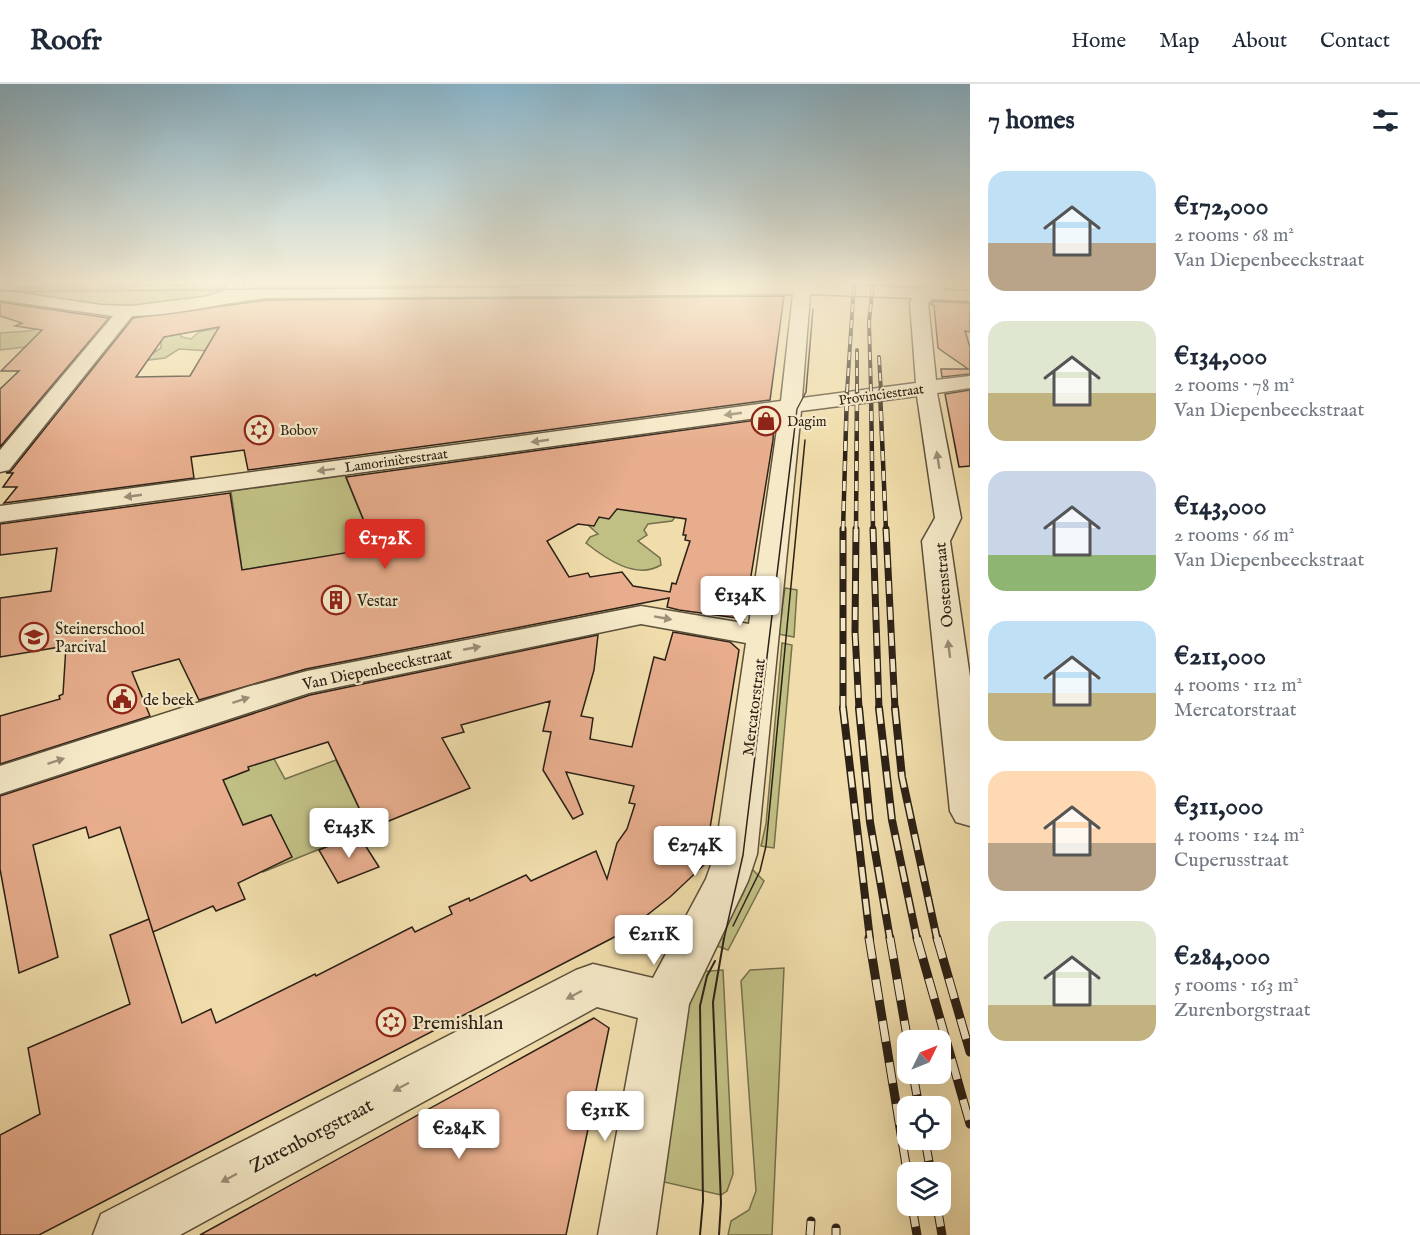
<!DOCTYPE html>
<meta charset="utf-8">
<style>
body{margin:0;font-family:"IM FELL English",serif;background:#f2f2f3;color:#1f2937;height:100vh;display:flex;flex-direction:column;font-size:22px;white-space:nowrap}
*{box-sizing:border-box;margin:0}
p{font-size:20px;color:#747a83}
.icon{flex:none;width:33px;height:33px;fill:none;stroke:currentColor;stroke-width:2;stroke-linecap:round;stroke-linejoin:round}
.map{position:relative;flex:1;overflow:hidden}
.drawer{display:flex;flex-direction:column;background:#fff;width:450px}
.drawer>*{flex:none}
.needle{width:39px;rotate:47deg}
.tools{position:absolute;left:897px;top:946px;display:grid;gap:12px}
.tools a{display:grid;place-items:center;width:54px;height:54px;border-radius:12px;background:#fff;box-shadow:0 6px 24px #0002;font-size:30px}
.price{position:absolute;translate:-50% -51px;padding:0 14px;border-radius:6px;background:#fff;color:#222;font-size:20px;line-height:39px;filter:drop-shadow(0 2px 3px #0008)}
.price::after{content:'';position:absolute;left:50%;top:36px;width:18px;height:14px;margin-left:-9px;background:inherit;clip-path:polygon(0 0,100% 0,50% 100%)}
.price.current{background:#d93025;color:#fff}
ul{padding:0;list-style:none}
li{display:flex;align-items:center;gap:18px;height:150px;padding:0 18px}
li span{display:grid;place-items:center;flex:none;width:168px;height:120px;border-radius:18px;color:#555}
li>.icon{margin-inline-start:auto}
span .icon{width:72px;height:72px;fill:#fffc;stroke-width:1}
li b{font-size:26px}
h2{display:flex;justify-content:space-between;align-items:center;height:72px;padding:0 18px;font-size:26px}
header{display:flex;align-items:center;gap:36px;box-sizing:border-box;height:84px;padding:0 30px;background:#fff;border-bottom:2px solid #e0e1e3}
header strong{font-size:28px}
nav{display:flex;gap:33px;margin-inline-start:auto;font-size:21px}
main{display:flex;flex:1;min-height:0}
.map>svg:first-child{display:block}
</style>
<header>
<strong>Roofr</strong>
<nav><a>Home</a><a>Map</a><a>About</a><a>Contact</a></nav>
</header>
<main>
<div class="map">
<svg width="970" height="1151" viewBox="0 0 970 1151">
<rect width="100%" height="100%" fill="#f0ddab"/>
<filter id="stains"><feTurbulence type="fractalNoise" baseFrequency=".00333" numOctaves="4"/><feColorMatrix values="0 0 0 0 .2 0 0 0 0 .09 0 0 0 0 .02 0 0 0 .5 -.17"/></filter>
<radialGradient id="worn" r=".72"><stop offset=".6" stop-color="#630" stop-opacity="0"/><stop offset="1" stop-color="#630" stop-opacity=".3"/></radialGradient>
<!-- green -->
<g fill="#c0bf84" stroke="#76704d" stroke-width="1.5">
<polygon points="58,200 228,200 228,203 140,201 129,204 16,204"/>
<polygon points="126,207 226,207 216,212 130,224 11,209"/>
<polygon points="49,241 25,263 0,266 0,249 29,247"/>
<polygon points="218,244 230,245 211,267 179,265 165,274 141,277 161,264 161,249 177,248 182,253 191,255 199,248"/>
<polygon points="345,391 375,465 242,486 231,407"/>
<path d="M619,421l57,11 -4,5 -24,3 -4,6 3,5 -9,6 22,17 1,7c-25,15 -55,-6 -75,-22l4,-6 8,-3 -10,-9z"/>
<polygon points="785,504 797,506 794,553 778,550"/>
<polygon points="782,559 792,561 774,764 761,762 766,740"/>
<polygon points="267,662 285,695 336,676 369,745 263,788 262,785 283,756 271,731 243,741 223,696 249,686 245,676"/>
<polygon points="752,785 764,797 728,866 715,861 743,810"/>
<polygon points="784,884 772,1151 728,1151 731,1137 749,1126 756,1107 741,897 750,886"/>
<polygon points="723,886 733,1090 727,1107 721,1111 664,1098 687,925 698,888"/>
</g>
<!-- building -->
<g fill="#e7ad8d" stroke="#2c2116" stroke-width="1.5" fill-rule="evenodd">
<path d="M784,212l-14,104 -522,70 -4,-20 -53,7 3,21 -190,25 13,-16h-14l10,-14h-7l5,-2 122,-153 134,-18zM219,243l-29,49 -54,1 28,-40z"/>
<polygon points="933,217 970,219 970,248 965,247 970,263 970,290 942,293 941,285 968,285 938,264 934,222 931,220"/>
<polygon points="0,218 109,234 0,363 0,305 19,287 1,287 42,246 15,242 22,239 0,232"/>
<polygon points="970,306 970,382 959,383 945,310"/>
<path d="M771,334l3,4 -1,18 -29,179 -65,-9 -12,-3 2,-9 -363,71 -107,31 -20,-41 -47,13 18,44 -150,48v-48l60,-17 -1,-3 4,-2 3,-48 -66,11v-59l51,-7 6,-43 -57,7v-31l230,-31 12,77 133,-22 -29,-71zM617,425l69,10 -3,16h3l-1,5 5,1 -14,43 -4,-1 -2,9 -37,-6 -11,-14 -32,5 -2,-4 -19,4 -22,-36 31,-17 16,2 5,-9 10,2z"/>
<path d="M673,548l57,10 9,8 -35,215 -34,32 -42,33 -589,305h-39v-100l40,-21 -12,-66 102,-44 -20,-69 39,-16 -29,-92 -31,11 -3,-11 -53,18 25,112 -39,16 -19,-104v-73l310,-101 288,-60 -4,35 -13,46 12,2 -3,21 42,8 22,-90 11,3zM550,617l-7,30 8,1 -8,38 30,49 10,-5 -17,-42 68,14 -5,17 6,1 -8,25 -10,14 -10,36 -11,-28 -65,30 -5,-6 -56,26 -1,-3 -20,9 3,7 -37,18 -3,-5 -96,49 -1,-2 -99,49 -5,-14 -29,14 -33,-104 4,13 60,-26 3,5 29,-12 -7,-16 54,-26 -21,-42 -28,10 -20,-45 26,-10 -1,-3 80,-25 41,87 101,-41 -28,-50 22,-6 -3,-7z"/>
<polygon points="358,750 379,783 338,799 319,766"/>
<polygon points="594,934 609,944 566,1151 200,1151"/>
</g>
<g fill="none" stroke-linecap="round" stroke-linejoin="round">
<!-- minor casing -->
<g stroke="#5d503b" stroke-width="3">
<path id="minor" d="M230,200h14l-1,6 24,-2 567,-4 90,5 5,-5h18l-4,6 27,1v10l-38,-2 -4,4 8,77 34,-4v12l-33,5 24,125 -11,23 20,136v149l-14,-4 -6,-11 -28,-270 13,-23 -18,-122 -116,15 -44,443 -9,27 -59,123 -33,231h-58l40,-217 -41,-11 -417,228h-87l8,-21 475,-244 17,-6 60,14 53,-99 9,-25 31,-211 -105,-19 -332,69 -309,101v-28l247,-79 60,-16 334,-65 108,18 30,-209 -779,107v-16l781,-105 12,-107 -526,4c-45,5 -89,17 -135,18l-123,154 -9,2v-22l113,-134 -113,-16v-10l101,15 30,1 73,-9 18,-5zM810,210l103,4 -3,4 6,81 -114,15z"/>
</g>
<!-- minor -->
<use href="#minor" fill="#f5e9c8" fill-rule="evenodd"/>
<!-- tram-far1 -->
<g stroke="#2c2116" stroke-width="1.5">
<polyline points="0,207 520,203"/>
<polyline points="733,842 760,787 766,762 805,356"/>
<polyline points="724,855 743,771 797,325 806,308 813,225"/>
</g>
<!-- tram -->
<g stroke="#2c2116" stroke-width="2">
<polyline points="700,1151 703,1117 700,922 707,892 715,877"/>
<polyline points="719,1151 721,1119 713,918 724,854"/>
</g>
<!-- rail-far4 casing -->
<g stroke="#2c2116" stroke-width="4">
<g id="rail-far4">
<polyline points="879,273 881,308"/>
<polyline points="847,308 854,200"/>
<polyline points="857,308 857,266"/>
<polyline points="871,308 869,238 873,200"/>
</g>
</g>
<!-- rail-far3 casing -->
<g stroke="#2c2116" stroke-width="4.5">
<g id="rail-far3">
<polyline points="871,307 873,447"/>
<polyline points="880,307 886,447"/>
<polyline points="843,447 847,307"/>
<polyline points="856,447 857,307"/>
</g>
</g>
<!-- rail-far2 casing -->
<g stroke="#2c2116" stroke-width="7">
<g id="rail-far2">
<polyline points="856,445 855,548 859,625"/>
<polyline points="873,445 879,625"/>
<polyline points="886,445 895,625"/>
<polyline points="843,625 843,445"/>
</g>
</g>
<!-- rail-far1 casing -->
<g stroke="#2c2116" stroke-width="8">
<g id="rail-far1">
<polyline points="843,624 870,855"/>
<polyline points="859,624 870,738 890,855"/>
<polyline points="879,624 892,736 917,855"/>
<polyline points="895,624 902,693 937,855"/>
</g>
</g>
<!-- rail casing -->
<g stroke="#2c2116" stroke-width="9">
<g id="rail">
<polyline points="869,854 908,1093"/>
<polyline points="890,854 908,958"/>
<polyline points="917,854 970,1040"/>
<polyline points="937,854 970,968"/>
<polyline points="913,990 919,1023"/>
<polyline points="925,1056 931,1089"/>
<polyline points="912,1122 917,1151"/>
<polyline points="937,1122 942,1151"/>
<polyline points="836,1144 836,1151"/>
<polyline points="810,1151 811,1137"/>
</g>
</g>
<!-- rail-far4 -->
<use href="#rail-far4" stroke="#f5e9c8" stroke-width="2" stroke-dasharray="8" stroke-linecap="butt"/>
<!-- rail-far3 -->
<use href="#rail-far3" stroke="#f5e9c8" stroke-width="3" stroke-dasharray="10" stroke-linecap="butt"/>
<!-- rail-far2 -->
<use href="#rail-far2" stroke="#f5e9c8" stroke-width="4.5" stroke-dasharray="13" stroke-linecap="butt"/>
<!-- rail-far1 -->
<use href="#rail-far1" stroke="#f5e9c8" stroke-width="5" stroke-dasharray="16" stroke-linecap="butt"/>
<!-- rail -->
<use href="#rail" stroke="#f5e9c8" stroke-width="7" stroke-dasharray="21" stroke-linecap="butt"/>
</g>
<!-- one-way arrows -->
<defs><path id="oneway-solid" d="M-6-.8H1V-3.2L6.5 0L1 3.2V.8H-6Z" transform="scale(1.5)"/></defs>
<g fill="#9b8f78">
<use href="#oneway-solid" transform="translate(733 330) rotate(172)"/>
<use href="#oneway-solid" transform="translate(540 357) rotate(172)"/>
<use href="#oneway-solid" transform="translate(938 376) rotate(-99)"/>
<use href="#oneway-solid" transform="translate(326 386) rotate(173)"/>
<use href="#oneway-solid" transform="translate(133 412) rotate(172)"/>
<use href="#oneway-solid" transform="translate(663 534) rotate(10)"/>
<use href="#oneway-solid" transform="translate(472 564) rotate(-11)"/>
<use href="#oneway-solid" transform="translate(949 565) rotate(-97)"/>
<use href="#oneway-solid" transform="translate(241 616) rotate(-18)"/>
<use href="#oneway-solid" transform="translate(56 677) rotate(-18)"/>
<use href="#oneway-solid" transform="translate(574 911) rotate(152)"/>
<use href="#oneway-solid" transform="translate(401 1003) rotate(152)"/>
<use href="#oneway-solid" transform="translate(229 1094) rotate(152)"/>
</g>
<!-- sky -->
<linearGradient id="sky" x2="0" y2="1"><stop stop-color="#89b7ce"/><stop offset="0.55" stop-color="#f8f0d9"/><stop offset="1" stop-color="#f8f0d9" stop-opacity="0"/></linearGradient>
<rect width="970" height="361" fill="url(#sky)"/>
<!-- icons -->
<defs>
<g id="shop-ring" transform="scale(1.5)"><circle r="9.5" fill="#f5e9c8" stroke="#8f2418" stroke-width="1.5"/><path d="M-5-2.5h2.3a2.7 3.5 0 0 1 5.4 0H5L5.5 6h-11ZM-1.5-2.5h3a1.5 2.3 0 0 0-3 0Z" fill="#8f2418"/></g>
<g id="synagogue-ring" transform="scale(1.5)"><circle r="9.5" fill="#f5e9c8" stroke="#8f2418" stroke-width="1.5"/><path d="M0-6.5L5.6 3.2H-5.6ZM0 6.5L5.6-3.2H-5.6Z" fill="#8f2418"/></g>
<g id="building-ring" transform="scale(1.5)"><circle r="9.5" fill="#f5e9c8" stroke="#8f2418" stroke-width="1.5"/><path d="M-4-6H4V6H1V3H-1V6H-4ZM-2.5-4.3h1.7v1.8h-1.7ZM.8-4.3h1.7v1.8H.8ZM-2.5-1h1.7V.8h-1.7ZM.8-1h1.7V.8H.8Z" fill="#8f2418"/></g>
<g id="school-ring" transform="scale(1.5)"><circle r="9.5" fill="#f5e9c8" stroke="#8f2418" stroke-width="1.5"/><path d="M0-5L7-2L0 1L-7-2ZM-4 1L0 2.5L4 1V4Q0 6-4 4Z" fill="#8f2418"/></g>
<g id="civic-ring" transform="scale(1.5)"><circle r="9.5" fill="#f5e9c8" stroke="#8f2418" stroke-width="1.5"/><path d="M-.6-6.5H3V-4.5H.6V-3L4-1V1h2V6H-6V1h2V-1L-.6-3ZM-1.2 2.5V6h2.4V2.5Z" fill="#8f2418"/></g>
</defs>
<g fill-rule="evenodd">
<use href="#shop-ring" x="766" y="337"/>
<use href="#synagogue-ring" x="259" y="346"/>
<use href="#building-ring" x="336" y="516"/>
<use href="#school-ring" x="34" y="553"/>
<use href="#civic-ring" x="122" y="615"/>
<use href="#synagogue-ring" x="391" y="938"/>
</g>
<g text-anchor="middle" stroke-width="4.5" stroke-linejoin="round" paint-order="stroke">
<!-- far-street labels -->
<g font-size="14" fill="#2c2116" stroke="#f5e9c8">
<text transform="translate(881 310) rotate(-8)" y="5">Provinciestraat</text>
<text transform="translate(396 376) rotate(-8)" y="5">Lamorinièrestraat</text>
</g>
<!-- far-poi labels -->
<g font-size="14" fill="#2c2116" stroke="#f5e9c8" text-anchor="start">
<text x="787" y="342">Dagim</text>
<text x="280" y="351">Bobov</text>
</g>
<!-- street labels -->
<g font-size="16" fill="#2c2116" stroke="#f5e9c8">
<text transform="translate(943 501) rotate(-95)" y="6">Oostenstraat</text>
<text transform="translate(377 584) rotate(-12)" y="6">Van Diepenbeeckstraat</text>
<text transform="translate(753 623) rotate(-83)" y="6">Mercatorstraat</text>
</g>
<!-- poi labels -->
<g font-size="16" fill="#2c2116" stroke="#f5e9c8" text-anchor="start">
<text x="357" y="522">Vestar</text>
<text x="55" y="550">Steinerschool<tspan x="55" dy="18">Parcival</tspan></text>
<text x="143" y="621">de beek</text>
</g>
<!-- near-poi labels -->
<g font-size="20" fill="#2c2116" stroke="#f5e9c8" text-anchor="start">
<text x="412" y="945">Premishlan</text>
</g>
<!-- near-street labels -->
<g font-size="20" fill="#2c2116" stroke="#f5e9c8">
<text transform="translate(311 1051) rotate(-28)" y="7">Zurenborgstraat</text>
</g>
</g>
<rect width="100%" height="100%" filter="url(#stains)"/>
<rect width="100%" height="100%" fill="url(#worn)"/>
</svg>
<div class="tools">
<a><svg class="needle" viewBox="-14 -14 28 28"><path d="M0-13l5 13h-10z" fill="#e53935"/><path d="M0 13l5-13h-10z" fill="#747a83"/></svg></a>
<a><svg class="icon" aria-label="locate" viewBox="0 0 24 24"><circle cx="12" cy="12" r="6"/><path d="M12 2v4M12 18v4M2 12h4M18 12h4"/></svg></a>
<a><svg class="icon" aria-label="layers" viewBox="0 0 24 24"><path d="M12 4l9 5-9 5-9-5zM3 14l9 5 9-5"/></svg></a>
</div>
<b class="price current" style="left:385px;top:486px">€172K</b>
<b class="price" style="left:740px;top:543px">€134K</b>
<b class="price" style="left:349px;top:775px">€143K</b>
<b class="price" style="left:695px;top:793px">€274K</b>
<b class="price" style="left:654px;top:882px">€211K</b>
<b class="price" style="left:605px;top:1058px">€311K</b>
<b class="price" style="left:459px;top:1076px">€284K</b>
</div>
<section class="drawer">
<h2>7 homes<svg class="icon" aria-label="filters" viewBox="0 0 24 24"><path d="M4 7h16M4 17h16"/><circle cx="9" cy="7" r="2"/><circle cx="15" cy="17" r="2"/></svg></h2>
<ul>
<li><span style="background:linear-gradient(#bfe0f5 60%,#b9a48a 0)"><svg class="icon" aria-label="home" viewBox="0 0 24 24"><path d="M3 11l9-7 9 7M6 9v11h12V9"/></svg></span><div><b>€172,000</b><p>2 rooms · 68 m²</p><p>Van Diepenbeeckstraat</p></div></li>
<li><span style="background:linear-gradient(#dfe7d0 60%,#c2b280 0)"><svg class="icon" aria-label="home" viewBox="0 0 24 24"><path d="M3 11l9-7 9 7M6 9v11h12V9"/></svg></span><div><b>€134,000</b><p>2 rooms · 78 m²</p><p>Van Diepenbeeckstraat</p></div></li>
<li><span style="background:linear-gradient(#c9d6e8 70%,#8fb573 0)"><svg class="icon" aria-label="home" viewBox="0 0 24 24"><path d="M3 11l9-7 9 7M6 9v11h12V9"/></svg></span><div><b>€143,000</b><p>2 rooms · 66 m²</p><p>Van Diepenbeeckstraat</p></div></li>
<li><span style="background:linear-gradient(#bfe0f5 60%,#c2b280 0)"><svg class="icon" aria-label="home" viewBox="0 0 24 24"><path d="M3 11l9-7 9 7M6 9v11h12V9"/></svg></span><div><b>€211,000</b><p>4 rooms · 112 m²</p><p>Mercatorstraat</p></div></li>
<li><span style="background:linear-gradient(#ffd9b3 60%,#b9a48a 0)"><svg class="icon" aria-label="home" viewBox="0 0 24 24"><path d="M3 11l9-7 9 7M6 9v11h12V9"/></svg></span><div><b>€311,000</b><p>4 rooms · 124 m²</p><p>Cuperusstraat</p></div></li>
<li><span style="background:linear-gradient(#dfe7d0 70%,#c2b280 0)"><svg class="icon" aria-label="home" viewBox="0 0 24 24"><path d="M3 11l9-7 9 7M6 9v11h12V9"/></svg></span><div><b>€284,000</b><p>5 rooms · 163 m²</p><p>Zurenborgstraat</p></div></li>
</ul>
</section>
</main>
